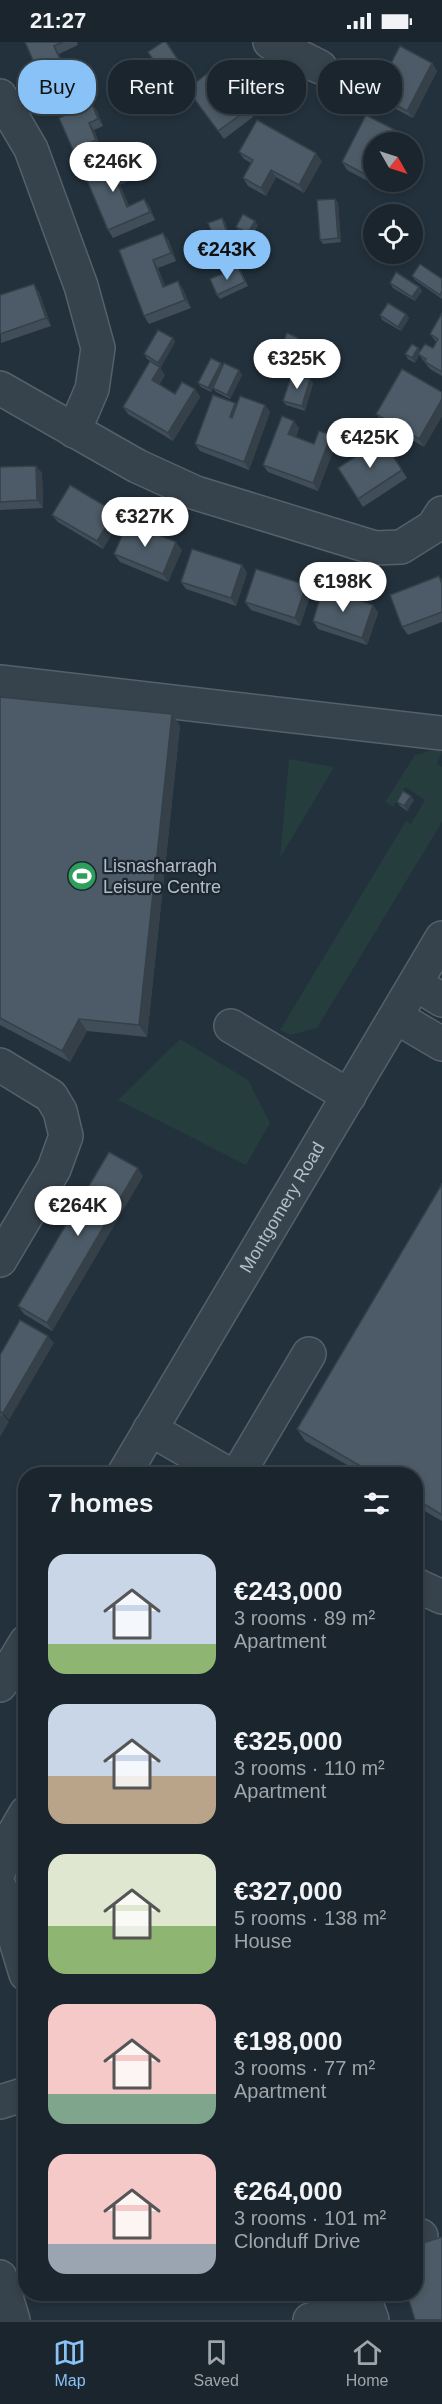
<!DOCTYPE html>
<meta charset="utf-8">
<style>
body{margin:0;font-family:Arial,sans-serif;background:#232d35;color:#f1f3f6;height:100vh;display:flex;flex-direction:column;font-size:22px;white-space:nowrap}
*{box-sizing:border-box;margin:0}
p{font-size:20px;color:#9fa5aa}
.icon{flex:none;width:33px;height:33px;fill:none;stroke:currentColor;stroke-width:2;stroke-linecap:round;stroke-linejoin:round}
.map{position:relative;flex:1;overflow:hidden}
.sheet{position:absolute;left:18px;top:1425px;width:405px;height:834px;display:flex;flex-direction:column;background:#1a252d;border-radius:24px;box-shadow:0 3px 9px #0003,0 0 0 2px #384249}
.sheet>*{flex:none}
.hud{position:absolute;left:18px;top:18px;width:406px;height:54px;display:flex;gap:12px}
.needle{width:39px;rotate:129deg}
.tools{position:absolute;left:363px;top:90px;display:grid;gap:12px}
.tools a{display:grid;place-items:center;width:60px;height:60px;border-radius:50%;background:#1a252d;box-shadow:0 3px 9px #0003,0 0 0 2px #384249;font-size:30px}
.price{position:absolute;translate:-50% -51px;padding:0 14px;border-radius:21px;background:#fff;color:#222;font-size:20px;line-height:39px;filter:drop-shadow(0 2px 3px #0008)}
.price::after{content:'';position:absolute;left:50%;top:36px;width:18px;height:14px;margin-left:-9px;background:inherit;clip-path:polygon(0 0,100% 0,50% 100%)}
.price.current{background:#89c2f6;color:#111}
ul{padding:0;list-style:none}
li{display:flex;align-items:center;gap:18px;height:150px;padding:0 30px}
li span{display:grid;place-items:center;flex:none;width:168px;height:120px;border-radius:18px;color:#555}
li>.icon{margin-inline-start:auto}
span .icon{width:72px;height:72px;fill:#fffc;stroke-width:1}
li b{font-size:26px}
h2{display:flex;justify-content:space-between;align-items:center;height:72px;padding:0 30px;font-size:26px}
.chip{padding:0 21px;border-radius:24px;background:#1a252d;box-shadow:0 3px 9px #0003,0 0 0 2px #384249;font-size:21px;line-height:54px}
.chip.current{background:#89c2f6;color:#111}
.status{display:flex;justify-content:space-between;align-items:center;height:42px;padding:0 30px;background:#1a252d;direction:ltr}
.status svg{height:16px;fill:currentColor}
.tab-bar{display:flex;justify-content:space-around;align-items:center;height:84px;border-top:2px solid #384249;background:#1a252d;font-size:16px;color:#9fa5aa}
.tab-bar a{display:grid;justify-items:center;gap:3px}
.tab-bar .current{color:#89c2f6}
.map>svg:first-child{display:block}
</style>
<div class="status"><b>21:27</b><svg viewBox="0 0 49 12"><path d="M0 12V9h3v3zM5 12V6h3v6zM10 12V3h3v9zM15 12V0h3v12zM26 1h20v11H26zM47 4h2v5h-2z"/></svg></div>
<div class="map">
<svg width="442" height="2278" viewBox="0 0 442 2278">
<rect width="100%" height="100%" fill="#23313c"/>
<!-- green -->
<g fill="#253d3c">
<polygon points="433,708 442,709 437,722 442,725 442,780 317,986 290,993 280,988 406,779 411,782 425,758 405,745 393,765 385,760 415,713"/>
<polygon points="289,717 334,725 280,816"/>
<polygon points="180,997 248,1038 270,1081 246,1123 118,1058"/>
</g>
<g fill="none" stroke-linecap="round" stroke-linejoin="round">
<!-- minor casing -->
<g stroke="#55606a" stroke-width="36">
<g id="minor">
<polyline points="270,0 320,25"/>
<polyline points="0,54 31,107 81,244 98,306 92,347 74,389"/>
<polyline points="0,346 137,424 196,451 375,506 401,505 433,485 442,471"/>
<polyline points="0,640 442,691"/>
<polyline points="416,942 442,958"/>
<polyline points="396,975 442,1002"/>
<polyline points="231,984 349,1054"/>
<polyline points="0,1023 51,1054 60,1069 66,1094 54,1127 0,1218"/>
<polyline points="150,1387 228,1432"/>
<path id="s1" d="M124,1432l318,-536"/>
<polyline points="238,1432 309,1312"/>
<polyline points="416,1543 442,1555"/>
<polyline points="0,1643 26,1600"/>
<polyline points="0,1827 3,1811 26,1771"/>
<polyline points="0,1846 26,1932"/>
<polyline points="0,2060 26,2052"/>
<polyline points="416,2195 421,2194"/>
<polyline points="0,2235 13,2278"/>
<polyline points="310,2278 366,2261 372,2278"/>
</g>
</g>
<!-- minor -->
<use href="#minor" stroke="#37434c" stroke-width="33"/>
</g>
<!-- wall -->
<g fill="#414e59">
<polygon points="25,0 77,0 78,3 59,12 69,32 92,32 98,45 56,64 50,57"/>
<polygon points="167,0 188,33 171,44 148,10"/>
<polygon points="144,21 152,38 124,51 121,47"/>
<polygon points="432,21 437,29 413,76 380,59 375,52"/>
<polygon points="216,25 253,75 224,97 187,47"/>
<polygon points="92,62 97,69 103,84 94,88 101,106 78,116 73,108"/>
<polygon points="366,73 399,90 404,97 402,100 374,100 374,140 382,140 379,145 347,128 342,120"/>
<polygon points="239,110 322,119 304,151 276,135 266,154 248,144 243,136 251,121 244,117"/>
<polygon points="130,119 137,135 120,143 129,164 144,157 150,165 155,178 113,196 108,188 83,129"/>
<polygon points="335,157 338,161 341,200 323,202 320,198"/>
<polygon points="222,176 225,180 232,200 219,205 216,201"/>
<polygon points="258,183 251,196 239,189 236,185"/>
<polygon points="163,191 169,199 176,219 158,226 165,244 183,247 191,266 149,282 144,274 119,208"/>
<polygon points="238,225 241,229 248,244 220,257 217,253"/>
<polygon points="412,234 442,237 442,257 415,238"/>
<polygon points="390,241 419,245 422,249 415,259 393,246"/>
<polygon points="39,250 51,284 1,301 0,253"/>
<polygon points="442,271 442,334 430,327 419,313 415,321 408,317 405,312 418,306 421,309 433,306 436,300 430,292"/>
<polygon points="406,272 409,276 401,289 382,278 380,273"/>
<polygon points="173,296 175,300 161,325 147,317 144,312"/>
<polygon points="298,296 301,300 294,320 282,316 279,311"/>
<polygon points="221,321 223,324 239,328 242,333 230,357 216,350 213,346 211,350 201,345 198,341"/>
<polygon points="165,333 159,343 175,352 195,347 200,355 173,399 128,372 123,365"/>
<polygon points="310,337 313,341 305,369 286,363 283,359"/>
<polygon points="442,350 442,374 424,405 382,380 376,372"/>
<polygon points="235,361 237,363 265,363 270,370 249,428 200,409 195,402"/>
<polygon points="299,386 296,395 314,402 331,393 336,401 318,449 268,430 263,423"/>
<polygon points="382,397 407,436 363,465 338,426"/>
<polygon points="36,424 42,431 43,466 0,468 0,425"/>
<polygon points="52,473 120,477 103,507 58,480"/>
<polygon points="182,508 168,540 120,520 114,512"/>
<polygon points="242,523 247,531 236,564 186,547 181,540"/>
<polygon points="439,534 442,538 442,580 408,593 402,585"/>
<polygon points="311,551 300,584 251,568 245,560"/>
<polygon points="373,563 378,571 367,603 318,587 313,579"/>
<polygon points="0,655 172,672 180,684 147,995 87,989 70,1020 0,983"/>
<polygon points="411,754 414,758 407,769 400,764 397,760"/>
<polygon points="143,1134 52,1289 24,1272 18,1264"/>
<polygon points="442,1142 442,1479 416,1464 416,1432 363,1432 305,1399 297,1387"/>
</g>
<!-- shaded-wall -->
<g fill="#354048">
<polygon points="54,4 59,12 72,41 67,33"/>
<polygon points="432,21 437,29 413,76 407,69"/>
<polygon points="87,25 92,32 98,45 92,38"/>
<polygon points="92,62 97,69 103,84 98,77"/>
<polygon points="89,81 94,88 101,106 96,98"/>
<polygon points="399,90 404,97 402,100 393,100"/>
<polygon points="316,111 322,119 304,151 299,143"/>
<polygon points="124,112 130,119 137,135 131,128"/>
<polygon points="271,128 276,135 266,154 261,146"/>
<polygon points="115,135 120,143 133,172 127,165"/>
<polygon points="376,140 382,140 379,145"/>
<polygon points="144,157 150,165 155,178 150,170"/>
<polygon points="335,157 338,161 341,200 338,196"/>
<polygon points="222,176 225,180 232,200 229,196"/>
<polygon points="255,179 258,183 251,196 248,191"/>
<polygon points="163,191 169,199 176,219 171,211"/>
<polygon points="153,218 158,226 168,253 163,245"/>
<polygon points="178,239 183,247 191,266 185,258"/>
<polygon points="34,242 39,250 51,284 46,276"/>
<polygon points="419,245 422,249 415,259 412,255"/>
<polygon points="406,272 409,276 401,289 398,285"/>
<polygon points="173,296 175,300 161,325 158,321"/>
<polygon points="298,296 301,300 294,320 291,316"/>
<polygon points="418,306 421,310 415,321 412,316"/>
<polygon points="221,321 224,325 211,350 208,346"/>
<polygon points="160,325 165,333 157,346 152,338"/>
<polygon points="239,328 242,333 230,357 227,353"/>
<polygon points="310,337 313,341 305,369 302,364"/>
<polygon points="195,347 200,355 173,399 168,391"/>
<polygon points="442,357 442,374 424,405 419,397"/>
<polygon points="235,361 240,368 235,383 230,375"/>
<polygon points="265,363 270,370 249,428 244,420"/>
<polygon points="294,379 299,386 294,400 288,392"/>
<polygon points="331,393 336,401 318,449 313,441"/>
<polygon points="36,424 42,431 43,466 37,458"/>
<polygon points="115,470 120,477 103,507 97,499"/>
<polygon points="176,500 182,508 168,540 163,532"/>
<polygon points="242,523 247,531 236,564 231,556"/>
<polygon points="306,543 311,551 300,584 295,576"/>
<polygon points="373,563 378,571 367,603 362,596"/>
<polygon points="172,672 180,684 147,995 139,983"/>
<polygon points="411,754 414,758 407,769 404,764"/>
<polygon points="79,977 87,989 70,1020 62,1009"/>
<polygon points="138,1126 143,1134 52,1289 47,1281"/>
<polygon points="48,1294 54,1301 9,1378 3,1371"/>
<polygon points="3,1372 9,1380 0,1395 0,1378"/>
</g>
<!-- building -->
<g fill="#4c5b67" stroke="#354048" stroke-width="1.5">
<polygon points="25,0 63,0 54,4 67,33 87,25 92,38 50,57"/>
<polygon points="163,0 166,0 185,28 168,40 148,10"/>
<polygon points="400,4 432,21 407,69 375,52"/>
<polygon points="141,17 149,34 121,47 113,30"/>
<polygon points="216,25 247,68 218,89 187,47"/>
<polygon points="92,62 98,77 89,81 96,98 73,108 59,76"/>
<polygon points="366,73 399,90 393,100 374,100 374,137 342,120"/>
<polygon points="257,78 316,111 299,143 271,128 261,146 243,136 253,118 239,110"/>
<polygon points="124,112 131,128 115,135 127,165 144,157 150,170 108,188 83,129"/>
<polygon points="335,157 338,196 320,198 317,158"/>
<polygon points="243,172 255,179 248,191 236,185"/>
<polygon points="222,176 229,196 216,201 208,181"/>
<polygon points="163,191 171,211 153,218 163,245 178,239 185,258 144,274 119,208"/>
<polygon points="420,222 442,237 442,249 440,253 412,234"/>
<polygon points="238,225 245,240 217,253 210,237"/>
<polygon points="396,230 419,245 412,255 390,241"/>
<polygon points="34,242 46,276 0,292 0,253"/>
<polygon points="388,261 406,272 398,285 380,273"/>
<polygon points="442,271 442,330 425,320 426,317 418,312 425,302 433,306 438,297 430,292"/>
<polygon points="158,288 173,296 158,321 144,312"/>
<polygon points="287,291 298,296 291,316 279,311"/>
<polygon points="412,302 418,306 412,316 405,312"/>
<polygon points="211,316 221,321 208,346 198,341"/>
<polygon points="150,319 160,325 152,338 175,352 182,340 195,347 168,391 123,365"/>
<polygon points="224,321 239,328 227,353 213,346"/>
<polygon points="402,327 442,350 442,357 419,397 376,372"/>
<polygon points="292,332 310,337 302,364 283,359"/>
<polygon points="213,353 235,361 230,375 232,376 240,354 265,363 244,420 195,402"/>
<polygon points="282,374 294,379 288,392 314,402 319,389 331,393 313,441 263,423"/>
<polygon points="382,397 402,428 358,457 338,426"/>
<polygon points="36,424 37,458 0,460 0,425"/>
<polygon points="70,443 115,470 97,499 52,473"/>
<polygon points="128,480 176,500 163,532 114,512"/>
<polygon points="192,507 242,523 231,556 181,540"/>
<polygon points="256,527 306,543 295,576 245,560"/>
<polygon points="439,534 442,542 442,570 402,585 390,553"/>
<polygon points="323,546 373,563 362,596 313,579"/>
<polygon points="0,655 172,672 139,983 79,977 62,1009 0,976"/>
<polygon points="403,749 411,754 404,764 397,760"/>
<polygon points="109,1110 138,1126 47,1281 18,1264"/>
<polygon points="442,1142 442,1473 416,1457 416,1432 374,1432 297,1387"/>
<polygon points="20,1278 48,1294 3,1371 0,1369 0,1313"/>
<polygon points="0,1370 3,1372 0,1378"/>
<polygon points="442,2195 442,2278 415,2278 407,2252 416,2252 416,2203"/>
</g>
<!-- icons -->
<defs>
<g id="stadium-disc" transform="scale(1.5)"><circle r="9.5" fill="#2e9e5b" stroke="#1c2731"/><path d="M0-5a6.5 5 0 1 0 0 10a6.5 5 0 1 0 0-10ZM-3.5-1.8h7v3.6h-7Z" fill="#fff"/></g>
</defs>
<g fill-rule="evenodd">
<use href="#stadium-disc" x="82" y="834"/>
</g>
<g text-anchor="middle" stroke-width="4.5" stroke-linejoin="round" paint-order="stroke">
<!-- poi labels -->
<g font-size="18" fill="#b3bdc7" stroke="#1c2731" text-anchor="start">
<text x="103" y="830">Lisnasharragh<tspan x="103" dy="21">Leisure Centre</tspan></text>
</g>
<!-- street labels -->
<g font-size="18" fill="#b3bdc7" stroke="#1c2731">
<text dy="6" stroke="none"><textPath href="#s1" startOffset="310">Montgomery Road</textPath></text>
</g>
</g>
</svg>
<div class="tools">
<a><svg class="needle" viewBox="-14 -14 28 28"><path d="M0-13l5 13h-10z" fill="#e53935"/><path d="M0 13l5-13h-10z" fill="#9fa5aa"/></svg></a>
<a><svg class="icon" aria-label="locate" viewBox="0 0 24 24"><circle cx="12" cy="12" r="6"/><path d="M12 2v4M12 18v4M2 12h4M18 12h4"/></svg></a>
</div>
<b class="price" style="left:113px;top:151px">€246K</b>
<b class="price current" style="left:227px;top:239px">€243K</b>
<b class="price" style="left:297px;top:348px">€325K</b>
<b class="price" style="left:370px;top:427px">€425K</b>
<b class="price" style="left:145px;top:506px">€327K</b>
<b class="price" style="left:343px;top:571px">€198K</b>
<b class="price" style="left:78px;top:1195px">€264K</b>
<div class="hud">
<a class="chip current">Buy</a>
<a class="chip">Rent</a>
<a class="chip">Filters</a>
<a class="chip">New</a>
</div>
<section class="sheet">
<h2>7 homes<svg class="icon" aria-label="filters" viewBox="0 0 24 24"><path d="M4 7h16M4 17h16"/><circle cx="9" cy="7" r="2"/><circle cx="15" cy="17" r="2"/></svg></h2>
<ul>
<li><span style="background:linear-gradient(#c9d6e8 75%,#8fb573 0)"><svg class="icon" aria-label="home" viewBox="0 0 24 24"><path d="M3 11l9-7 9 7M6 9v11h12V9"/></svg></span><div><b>€243,000</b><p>3 rooms · 89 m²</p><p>Apartment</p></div></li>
<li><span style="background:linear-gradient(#c9d6e8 60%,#b9a48a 0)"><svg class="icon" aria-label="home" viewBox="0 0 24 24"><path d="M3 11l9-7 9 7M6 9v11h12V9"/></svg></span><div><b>€325,000</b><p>3 rooms · 110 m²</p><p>Apartment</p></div></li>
<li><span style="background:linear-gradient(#dfe7d0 60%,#8fb573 0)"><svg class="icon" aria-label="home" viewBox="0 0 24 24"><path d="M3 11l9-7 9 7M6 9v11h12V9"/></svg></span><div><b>€327,000</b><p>5 rooms · 138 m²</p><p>House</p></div></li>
<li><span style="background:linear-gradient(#f6c9c9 75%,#7fa58c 0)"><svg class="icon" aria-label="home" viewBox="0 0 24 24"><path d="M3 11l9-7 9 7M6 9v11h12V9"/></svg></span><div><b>€198,000</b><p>3 rooms · 77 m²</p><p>Apartment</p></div></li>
<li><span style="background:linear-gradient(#f6c9c9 75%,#9aa5b1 0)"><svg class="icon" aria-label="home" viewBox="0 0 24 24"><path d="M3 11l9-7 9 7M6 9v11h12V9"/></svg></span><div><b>€264,000</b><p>3 rooms · 101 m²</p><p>Clonduff Drive</p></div></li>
</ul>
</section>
</div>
<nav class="tab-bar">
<a class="current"><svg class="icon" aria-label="map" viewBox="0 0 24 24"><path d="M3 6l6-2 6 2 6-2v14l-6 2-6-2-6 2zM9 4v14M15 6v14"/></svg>Map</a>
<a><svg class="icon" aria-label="saved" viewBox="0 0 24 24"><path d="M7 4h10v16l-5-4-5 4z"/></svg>Saved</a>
<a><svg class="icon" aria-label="home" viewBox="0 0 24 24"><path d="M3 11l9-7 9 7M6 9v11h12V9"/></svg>Home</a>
</nav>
